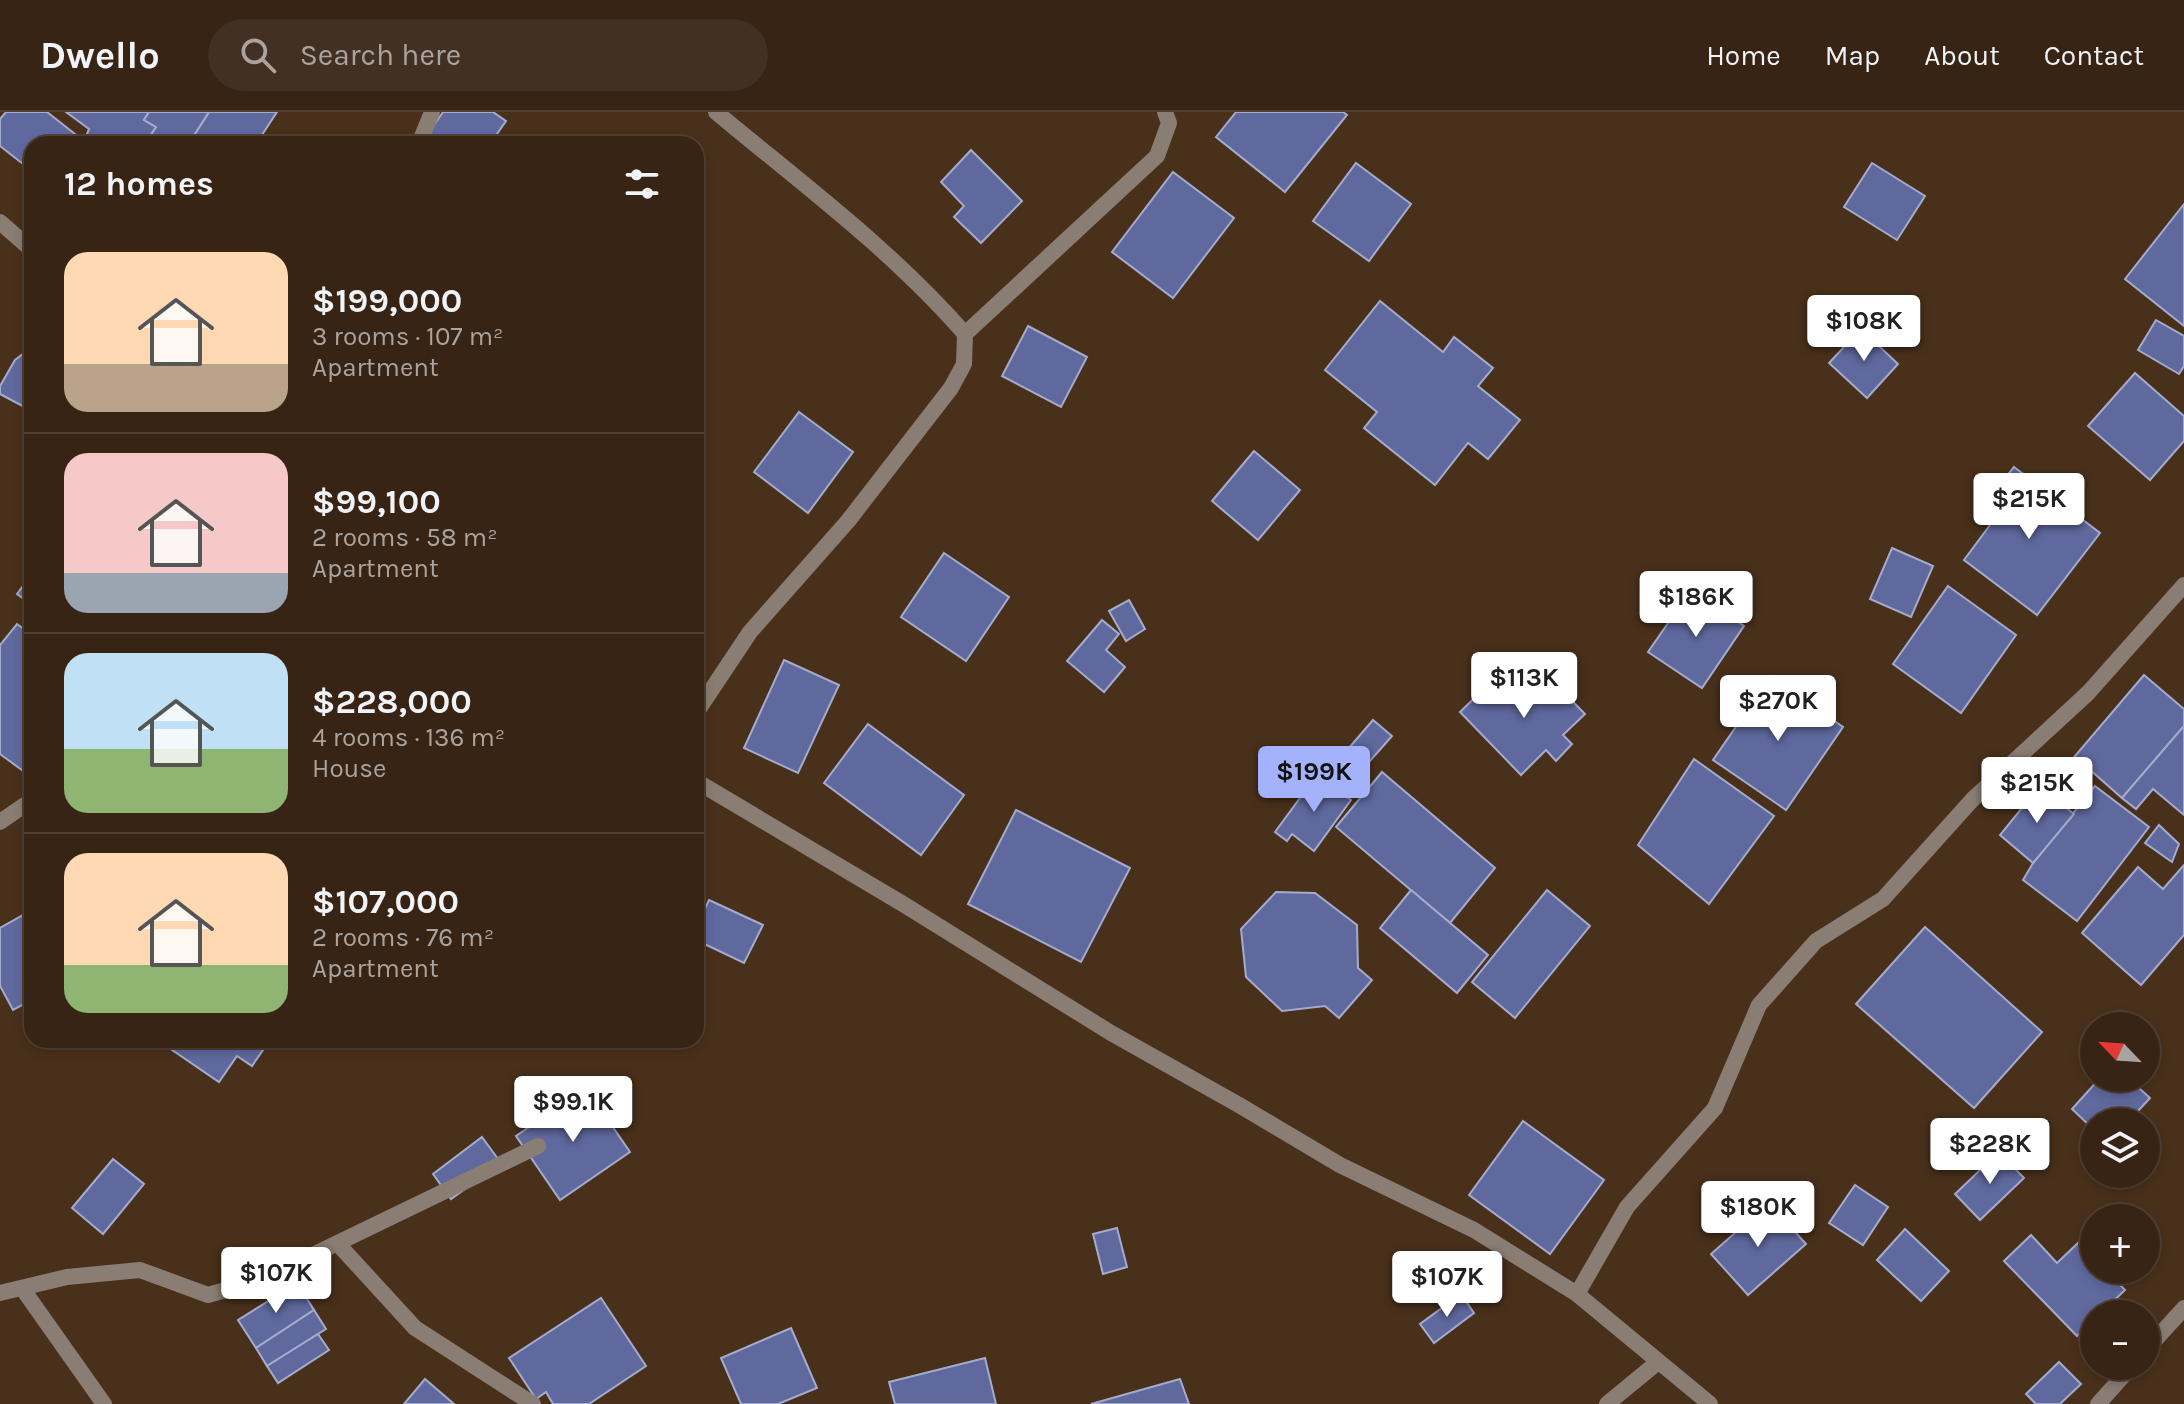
<!DOCTYPE html>
<meta charset="utf-8">
<style>
body{margin:0;font-family:Karla,sans-serif;background:#423022;color:#f1f3f6;height:100vh;display:flex;flex-direction:column;font-size:30px;white-space:nowrap}
*{box-sizing:border-box;margin:0}
p{font-size:26px;color:#aaa4a0}
.icon{flex:none;width:44px;height:44px;fill:none;stroke:currentColor;stroke-width:2;stroke-linecap:round;stroke-linejoin:round}
.map{position:relative;flex:1;overflow:hidden}
.sheet{position:absolute;left:24px;top:24px;width:680px;height:912px;display:flex;flex-direction:column;background:#372414;border-radius:24px;box-shadow:0 4px 12px #0003,0 0 0 2px #514134}
.sheet>*{flex:none}
.needle{width:52px;rotate:295deg}
.fabs{position:absolute;left:2080px;top:900px;display:grid;gap:16px}
.fabs a{display:grid;place-items:center;width:80px;height:80px;border-radius:50%;background:#372414;box-shadow:0 4px 12px #0003,0 0 0 2px #514134;font-size:40px}
.price{position:absolute;translate:-50% -68px;padding:0 18px;border-radius:8px;background:#fff;color:#222;font-size:26px;line-height:52px;filter:drop-shadow(0 2px 4px #0008)}
.price::after{content:'';position:absolute;left:50%;top:48px;width:24px;height:18px;margin-left:-12px;background:inherit;clip-path:polygon(0 0,100% 0,50% 100%)}
.price.selected{background:#a4b2fc;color:#111}
ul{padding:0;list-style:none}
li{display:flex;align-items:center;gap:24px;height:200px;padding:0 40px}
li+li{border-top:2px solid #514134}
li span{display:grid;place-items:center;flex:none;width:224px;height:160px;border-radius:24px;color:#555}
li>.icon{margin-inline-start:auto}
span .icon{width:96px;height:96px;fill:#fffc;stroke-width:1}
li b{font-size:34px}
h2{display:flex;justify-content:space-between;align-items:center;height:96px;padding:0 40px;font-size:34px}
header{display:flex;align-items:center;gap:48px;box-sizing:border-box;height:112px;padding:0 40px;background:#372414;border-bottom:2px solid #514134}
header strong{font-size:38px}
nav{display:flex;gap:44px;margin-inline-start:auto;font-size:28px}
.search{width:560px;height:72px;background:#423022;display:flex;align-items:center;gap:20px;box-sizing:border-box;padding:0 28px;border-radius:44px;color:#aaa4a0;font-size:30px}
.map>svg:first-child{display:block}
</style>
<header>
<strong>Dwello</strong>
<div class="search"><svg class="icon" aria-label="search" viewBox="0 0 24 24"><circle cx="10" cy="10" r="6"/><path d="M15 15l6 6"/></svg>Search here</div>
<nav><a>Home</a><a>Map</a><a>About</a><a>Contact</a></nav>
</header>
<div class="map">
<svg width="2184" height="1292" viewBox="0 0 2184 1292">
<rect width="100%" height="100%" fill="#49301b"/>
<!-- building -->
<g fill="#60699e" stroke="#a4abcd" stroke-width="2">
<polygon points="6,0 47,0 84,29 81,32 32,32 32,59 0,34 0,7"/>
<polygon points="66,0 149,0 144,8 156,15 145,32 89,32 84,29 89,17"/>
<polygon points="209,0 277,0 256,32 195,32 191,28"/>
<polygon points="209,0 191,28 195,32 145,32 156,15 144,8 149,0"/>
<polygon points="443,0 493,0 506,9 490,32 421,32"/>
<polygon points="1236,0 1343,0 1347,3 1285,80 1216,25"/>
<polygon points="971,38 1022,89 981,131 954,105 964,94 941,70"/>
<polygon points="1356,51 1411,92 1369,149 1313,109"/>
<polygon points="1872,51 1925,84 1897,128 1844,95"/>
<polygon points="1173,60 1234,106 1173,186 1112,140"/>
<polygon points="2184,92 2184,214 2125,167"/>
<polygon points="1380,189 1443,240 1454,225 1493,256 1478,274 1520,308 1488,347 1468,331 1435,373 1364,316 1377,300 1325,258"/>
<polygon points="2156,208 2184,224 2184,254 2179,262 2138,238"/>
<polygon points="1028,214 1087,245 1061,295 1002,264"/>
<polygon points="1861,217 1898,252 1867,286 1829,251"/>
<polygon points="32,235 32,299 0,282 0,274 15,248"/>
<polygon points="2135,261 2184,304 2184,329 2150,368 2088,314"/>
<polygon points="799,300 853,340 808,401 754,360"/>
<polygon points="1254,339 1300,378 1258,428 1212,389"/>
<polygon points="2014,355 2100,421 2037,503 1964,448 1990,413 1976,403"/>
<polygon points="1892,436 1933,454 1911,505 1870,487"/>
<polygon points="944,441 1009,485 966,549 901,505"/>
<polygon points="32,462 32,493 17,482"/>
<polygon points="1948,474 2016,523 1961,601 1893,552"/>
<polygon points="1691,478 1744,514 1702,576 1648,540"/>
<polygon points="1129,488 1145,517 1126,529 1109,499"/>
<polygon points="1102,508 1119,522 1106,538 1125,555 1104,580 1067,549"/>
<polygon points="17,512 32,523 32,653 26,661 0,642 0,533"/>
<polygon points="784,548 839,573 798,661 744,636"/>
<polygon points="1541,557 1585,602 1563,623 1572,632 1556,649 1546,638 1521,663 1460,600 1496,565 1514,584"/>
<polygon points="2144,563 2184,597 2184,614 2122,686 2089,657 2073,676 2058,664"/>
<polygon points="1771,564 1843,615 1786,698 1713,648"/>
<polygon points="1373,608 1392,624 1354,667 1336,651"/>
<polygon points="868,612 964,683 921,743 824,671"/>
<polygon points="2184,614 2184,703 2153,677 2136,697 2122,686"/>
<polygon points="1694,647 1774,704 1709,792 1638,733"/>
<polygon points="1382,660 1495,756 1450,811 1336,715"/>
<polygon points="1317,663 1351,688 1314,739 1292,722 1287,729 1275,720"/>
<polygon points="2095,674 2149,715 2077,809 2023,768 2033,751"/>
<polygon points="2039,675 2074,702 2033,751 2000,723"/>
<polygon points="1016,698 1130,756 1081,850 968,792"/>
<polygon points="2159,713 2179,732 2172,750 2145,731"/>
<polygon points="2184,753 2184,823 2141,873 2082,821 2138,755 2163,777"/>
<polygon points="1411,778 1488,843 1457,881 1380,816"/>
<polygon points="1547,778 1590,814 1515,906 1472,870"/>
<polygon points="1276,780 1315,781 1357,813 1358,856 1372,868 1339,906 1325,894 1282,899 1246,865 1241,817"/>
<polygon points="709,788 763,813 744,851 696,828 696,816"/>
<polygon points="32,798 32,888 13,898 0,874 0,816"/>
<polygon points="1925,815 2042,920 1974,996 1856,892"/>
<polygon points="163,928 270,928 252,954 237,944 219,970 162,931"/>
<polygon points="2100,966 2128,966 2150,986 2128,1010 2094,1010 2094,1018 2072,997"/>
<polygon points="586,976 630,1040 560,1088 516,1024"/>
<polygon points="1523,1009 1604,1068 1550,1142 1469,1083"/>
<polygon points="482,1025 501,1051 451,1087 433,1062"/>
<polygon points="1999,1040 2024,1066 1980,1108 1955,1082"/>
<polygon points="113,1047 144,1072 103,1122 72,1096"/>
<polygon points="1855,1073 1888,1095 1863,1133 1829,1111"/>
<polygon points="1769,1091 1806,1132 1748,1183 1711,1142"/>
<polygon points="1117,1116 1127,1155 1103,1162 1093,1122"/>
<polygon points="1905,1117 1949,1159 1921,1189 1877,1148"/>
<polygon points="2031,1123 2057,1151 2079,1130 2094,1146 2094,1158 2106,1158 2125,1178 2100,1202 2094,1202 2094,1207 2077,1224 2004,1149"/>
<polygon points="297,1171 314,1198 256,1236 238,1208"/>
<polygon points="1461,1182 1474,1201 1434,1231 1420,1212"/>
<polygon points="601,1186 646,1254 589,1292 553,1292 546,1280 536,1287 509,1246"/>
<polygon points="314,1198 326,1217 267,1254 256,1236"/>
<polygon points="791,1216 817,1276 778,1292 741,1292 721,1246"/>
<polygon points="318,1222 329,1238 278,1271 267,1254"/>
<polygon points="985,1246 996,1292 895,1292 889,1270"/>
<polygon points="2059,1250 2081,1272 2060,1292 2036,1292 2026,1282"/>
<polygon points="425,1267 454,1292 404,1292"/>
<polygon points="1180,1267 1189,1292 1091,1292"/>
</g>
<g fill="none" stroke-linecap="round" stroke-linejoin="round">
<!-- minor -->
<g stroke="#8a7d73" stroke-width="16">
<polyline points="419,32 432,0"/>
<polyline points="0,110 32,138"/>
<polyline points="965,222 1157,44 1169,11 1165,0"/>
<path d="M696,601l54,-81 98,-111 103,-133 13,-24 1,-30c-73,-84 -164,-151 -249,-222"/>
<polyline points="696,669 903,792 1111,921 1239,993 1340,1053 1474,1118 1577,1182 1710,1292"/>
<polyline points="0,710 32,688"/>
<polyline points="338,1132 415,1216 533,1292"/>
<polyline points="22,1176 104,1292"/>
<polyline points="0,1181 67,1165 140,1158 208,1183 261,1168 538,1034"/>
<polyline points="1577,1182 1627,1095 1715,996 1759,893 1816,829 1883,787 1972,688 2088,581 2184,473"/>
<polyline points="1607,1292 1658,1250"/>
</g>
<!-- tertiary -->
<g stroke="#8a7d73" stroke-width="16">
<polyline points="2146,1238 2184,1196"/>
<polyline points="2098,1292 2132,1254"/>
</g>
</g>
</svg>
<div class="fabs">
<a><svg class="needle" viewBox="-14 -14 28 28"><path d="M0-13l5 13h-10z" fill="#e53935"/><path d="M0 13l5-13h-10z" fill="#aaa4a0"/></svg></a>
<a><svg class="icon" aria-label="layers" viewBox="0 0 24 24"><path d="M12 4l9 5-9 5-9-5zM3 14l9 5 9-5"/></svg></a>
<a>+</a>
<a>−</a>
</div>
<b class="price" style="left:1864px;top:251px">$108K</b>
<b class="price" style="left:2029px;top:429px">$215K</b>
<b class="price" style="left:1696px;top:527px">$186K</b>
<b class="price" style="left:1524px;top:608px">$113K</b>
<b class="price" style="left:1778px;top:631px">$270K</b>
<b class="price selected" style="left:1314px;top:702px">$199K</b>
<b class="price" style="left:2037px;top:713px">$215K</b>
<b class="price" style="left:573px;top:1032px">$99.1K</b>
<b class="price" style="left:1990px;top:1074px">$228K</b>
<b class="price" style="left:1758px;top:1137px">$180K</b>
<b class="price" style="left:276px;top:1203px">$107K</b>
<b class="price" style="left:1447px;top:1207px">$107K</b>
<section class="sheet">
<h2>12 homes<svg class="icon" aria-label="filters" viewBox="0 0 24 24"><path d="M4 7h16M4 17h16"/><circle cx="9" cy="7" r="2"/><circle cx="15" cy="17" r="2"/></svg></h2>
<ul>
<li><span style="background:linear-gradient(#ffd9b3 70%,#b9a48a 0)"><svg class="icon" aria-label="home" viewBox="0 0 24 24"><path d="M3 11l9-7 9 7M6 9v11h12V9"/></svg></span><div><b>$199,000</b><p>3 rooms · 107 m²</p><p>Apartment</p></div></li>
<li><span style="background:linear-gradient(#f6c9c9 75%,#9aa5b1 0)"><svg class="icon" aria-label="home" viewBox="0 0 24 24"><path d="M3 11l9-7 9 7M6 9v11h12V9"/></svg></span><div><b>$99,100</b><p>2 rooms · 58 m²</p><p>Apartment</p></div></li>
<li><span style="background:linear-gradient(#bfe0f5 60%,#8fb573 0)"><svg class="icon" aria-label="home" viewBox="0 0 24 24"><path d="M3 11l9-7 9 7M6 9v11h12V9"/></svg></span><div><b>$228,000</b><p>4 rooms · 136 m²</p><p>House</p></div></li>
<li><span style="background:linear-gradient(#ffd9b3 70%,#8fb573 0)"><svg class="icon" aria-label="home" viewBox="0 0 24 24"><path d="M3 11l9-7 9 7M6 9v11h12V9"/></svg></span><div><b>$107,000</b><p>2 rooms · 76 m²</p><p>Apartment</p></div></li>
</ul>
</section>
</div>
